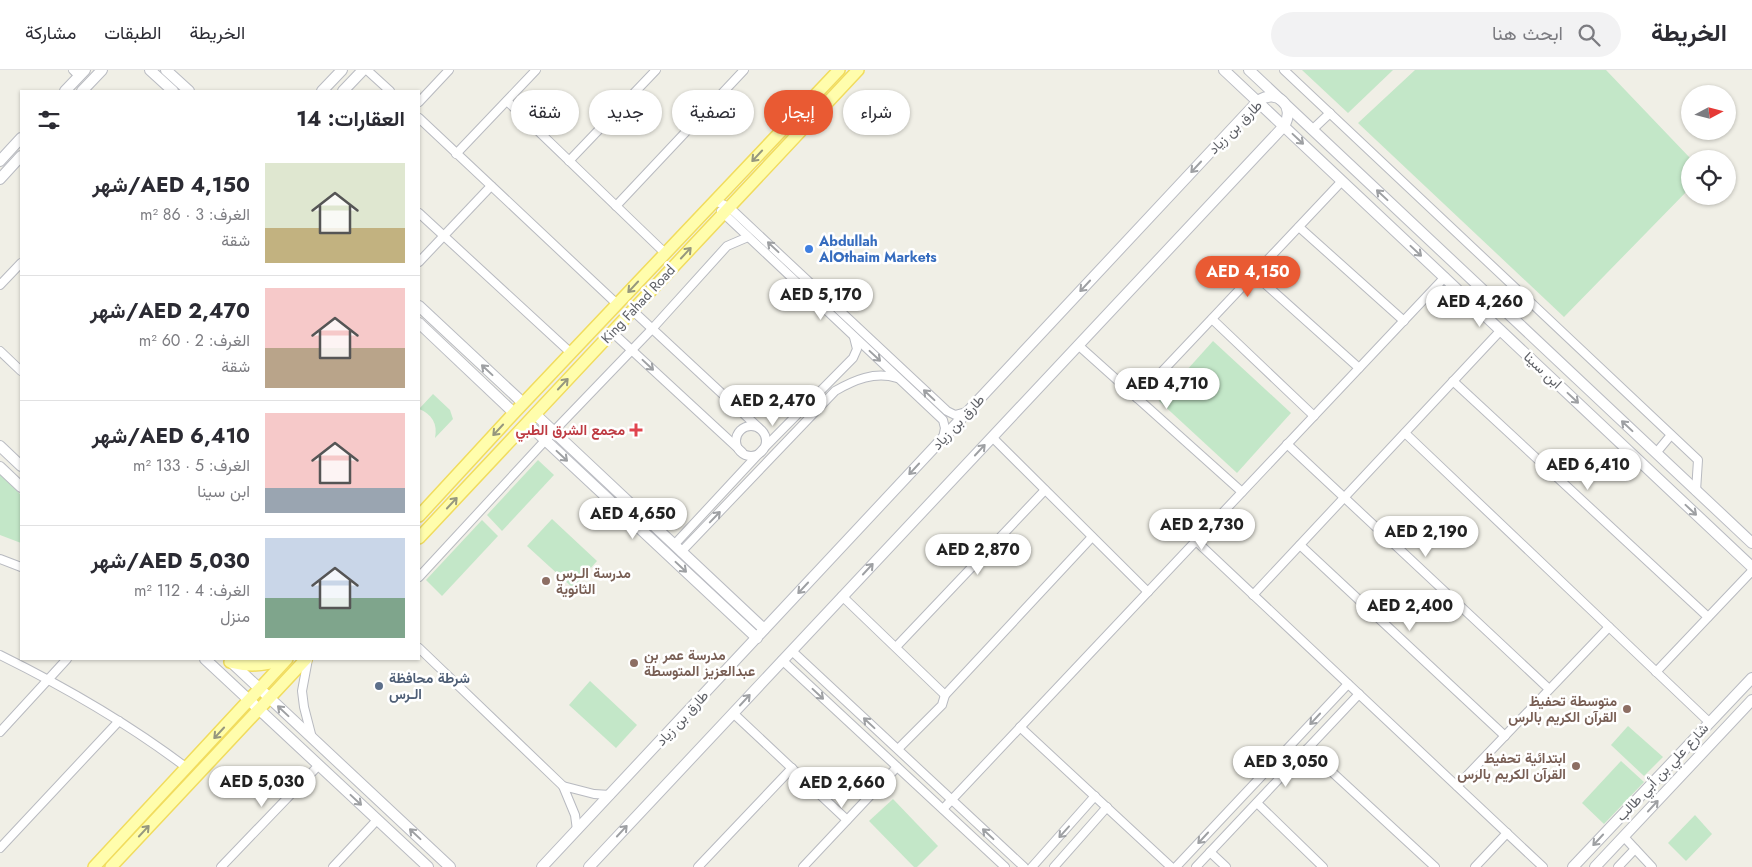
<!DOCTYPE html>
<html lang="ar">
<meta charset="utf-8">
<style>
body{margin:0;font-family:Jost,Vazirmatn,sans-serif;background:#f2f2f3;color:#2b2b33;direction:rtl;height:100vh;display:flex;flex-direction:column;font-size:19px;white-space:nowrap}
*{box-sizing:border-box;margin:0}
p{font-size:16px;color:#7c7c81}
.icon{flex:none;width:28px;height:28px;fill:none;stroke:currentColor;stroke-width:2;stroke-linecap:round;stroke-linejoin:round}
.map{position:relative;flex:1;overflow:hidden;direction:ltr}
.side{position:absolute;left:20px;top:20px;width:400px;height:570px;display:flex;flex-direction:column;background:#fff;border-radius:0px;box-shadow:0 1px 4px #0004;direction:rtl}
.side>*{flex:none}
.top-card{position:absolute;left:435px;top:20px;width:475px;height:45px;direction:rtl;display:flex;gap:10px}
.needle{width:32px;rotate:83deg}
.controls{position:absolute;left:1681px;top:15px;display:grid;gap:10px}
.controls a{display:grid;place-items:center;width:55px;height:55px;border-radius:50%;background:#fff;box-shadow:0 1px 4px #0004;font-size:25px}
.price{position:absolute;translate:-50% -42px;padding:0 11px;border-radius:18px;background:#fff;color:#222;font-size:16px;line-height:32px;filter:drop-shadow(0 1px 2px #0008)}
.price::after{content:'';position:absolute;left:50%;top:30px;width:15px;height:11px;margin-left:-8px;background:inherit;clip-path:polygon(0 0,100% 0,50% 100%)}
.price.active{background:#e95a33;color:#fff}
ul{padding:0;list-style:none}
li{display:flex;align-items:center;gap:15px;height:125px;padding:0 15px}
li+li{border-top:1px solid #e1e1e2}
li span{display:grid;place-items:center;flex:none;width:140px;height:100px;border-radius:0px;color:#555}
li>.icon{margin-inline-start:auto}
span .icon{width:60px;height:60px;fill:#fffc;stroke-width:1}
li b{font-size:21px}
h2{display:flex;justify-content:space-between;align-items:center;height:60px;padding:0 15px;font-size:21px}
.pill{padding:0 18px;border-radius:22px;background:#fff;box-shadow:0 1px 4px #0004;font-size:18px;line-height:45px}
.pill.active{background:#e95a33;color:#fff}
header{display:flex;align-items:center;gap:30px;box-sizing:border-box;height:70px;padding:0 25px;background:#fff;border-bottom:1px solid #e1e1e2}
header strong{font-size:24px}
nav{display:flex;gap:28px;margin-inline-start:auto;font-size:18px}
.search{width:350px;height:45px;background:#f2f2f3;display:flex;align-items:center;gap:12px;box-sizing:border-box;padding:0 18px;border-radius:28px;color:#7c7c81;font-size:19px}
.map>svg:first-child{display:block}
</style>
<header>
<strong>الخريطة</strong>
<div class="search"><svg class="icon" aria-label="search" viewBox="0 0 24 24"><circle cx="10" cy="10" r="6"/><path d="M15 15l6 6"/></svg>ابحث هنا</div>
<nav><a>الخريطة</a><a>الطبقات</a><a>مشاركة</a></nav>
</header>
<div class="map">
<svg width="1752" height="797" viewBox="0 0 1752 797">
<rect width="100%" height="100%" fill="#f0efe6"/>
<!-- green -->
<g fill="#c3e7c8">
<polygon points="1302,0 1393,0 1348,43"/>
<polygon points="1415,0 1606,0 1691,89 1690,89 1690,118 1564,247 1358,53"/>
<polygon points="1213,271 1291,343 1237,403 1159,331"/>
<path d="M433,324l17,16 3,9 -18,19c3,-14 -3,-24 -16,-29z"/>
<polygon points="538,390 554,405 502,461 487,445"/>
<polygon points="0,404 21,425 21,473 0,465"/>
<polygon points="552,449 597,491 573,518 527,476"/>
<polygon points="482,450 498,466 442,526 426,510"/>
<polygon points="590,611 637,655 616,678 569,635"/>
<polygon points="1628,656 1663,687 1644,706 1611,675"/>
<polygon points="1621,691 1644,712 1604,754 1582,733"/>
<polygon points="893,729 938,776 917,797 914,797 869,751"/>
<polygon points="1695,745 1712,764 1686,791 1668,773"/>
</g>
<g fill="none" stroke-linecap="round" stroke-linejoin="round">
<!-- street casing -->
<g stroke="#b8bac0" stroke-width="10">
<g id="street">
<polyline points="73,0 79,6"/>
<polyline points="367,0 390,21"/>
<polyline points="1284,0 1698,390 1696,421"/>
<polyline points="507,31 665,183"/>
<polyline points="419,32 449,0"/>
<polyline points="419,48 617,234"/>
<polyline points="1312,60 1330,43"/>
<polyline points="456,84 536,0"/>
<polyline points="569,91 656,0"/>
<polyline points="715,131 729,137 947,341 955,345 966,342"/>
<polyline points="616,136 744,0"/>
<polyline points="721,141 943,350 945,358 943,368"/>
<polyline points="419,143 571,283"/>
<polyline points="1299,157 1404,251"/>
<polyline points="419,192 491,116"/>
<polyline points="1254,204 1359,298"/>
<polyline points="0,215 21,193"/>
<polyline points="632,240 759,358"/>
<polyline points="1212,249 1314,346"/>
<polyline points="612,262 742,382"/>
<polyline points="1078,275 1242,422"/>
<polyline points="0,281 21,301"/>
<polyline points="1453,311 1708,547"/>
<polyline points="1137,328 1342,111"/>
<circle cx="751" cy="371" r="15"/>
<polyline points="1405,363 1709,652"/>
<polyline points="992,367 1148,522"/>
<polyline points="1287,374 1549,619"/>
<polyline points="1656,383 1671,365"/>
<polyline points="1196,471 1543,797"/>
<polyline points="674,475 765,377 853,288 857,279 854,267"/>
<polyline points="1300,475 1505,666"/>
<path d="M681,482l154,-161c19,-11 40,-20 62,-13"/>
<polyline points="0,489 21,497"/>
<polyline points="419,507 553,362 652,259 727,176 748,167"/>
<polyline points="1253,525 1501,260"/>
<polyline points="842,526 945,625 1092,467"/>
<polyline points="896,577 1045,420"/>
<polyline points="419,578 563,716"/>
<polyline points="792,581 1024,797"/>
<path d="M0,585c65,32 129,69 187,113"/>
<polyline points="308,589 302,621 304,637 312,668"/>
<polyline points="782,590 1005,797"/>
<polyline points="1656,602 1752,501"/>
<polyline points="733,643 847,750"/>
<polyline points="1020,657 1171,797"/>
<polyline points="0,662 67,589"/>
<polyline points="898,679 942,635 945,625"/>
<polyline points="1307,679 1435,797"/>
<polyline points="1457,716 1609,557"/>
<polyline points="1257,733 1323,797"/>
<polyline points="943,739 1445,207"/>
<polyline points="577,760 575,745 563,716 594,724 610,725"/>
<polyline points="1624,767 1652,797"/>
<polyline points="0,778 119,651"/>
<polyline points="1210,782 1226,797"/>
<polyline points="221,797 319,695"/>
<polyline points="333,797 377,750"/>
<polyline points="698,797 792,698"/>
<polyline points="803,797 897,697"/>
<polyline points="1032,797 1095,726"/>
<polyline points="1054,797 1107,737"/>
<polyline points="1176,797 1348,614"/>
<polyline points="1196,797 1359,624"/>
<polyline points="1475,797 1507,763"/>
<polyline points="1618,797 1635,779"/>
</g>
</g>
<!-- secondary casing -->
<g stroke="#b9bbc2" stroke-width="12">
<g id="secondary">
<polyline points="150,0 173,21"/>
<polyline points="166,0 189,21"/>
<polyline points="1224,0 1752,497"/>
<polyline points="1249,0 1752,473"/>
<polyline points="65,21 85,0"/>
<polyline points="82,21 102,0"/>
<polyline points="322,21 342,0"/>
<polyline points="343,21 363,0"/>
<polyline points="0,91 21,68"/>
<polyline points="0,109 21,86"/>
<polyline points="419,236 523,333"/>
<polyline points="419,253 514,343"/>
<polyline points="535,344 764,559"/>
<polyline points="527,353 757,568"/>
<polyline points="0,376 21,396"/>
<polyline points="0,397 21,417"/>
<polyline points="205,589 428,797"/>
<polyline points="230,591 450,797"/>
<path d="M542,797l716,-766c19,-13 38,5 26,25l-695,741"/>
<polyline points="1573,797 1752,608"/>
<polyline points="1595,797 1752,630"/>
</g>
</g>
<!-- primary casing -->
<g stroke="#f1dc5e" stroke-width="14">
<g id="primary">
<polyline points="419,446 514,343 839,0"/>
<polyline points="419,468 858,0"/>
<path d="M230,592c19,5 35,4 53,-3"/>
<polyline points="94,797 287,589"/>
<polyline points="111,797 306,589"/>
</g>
</g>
<!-- street -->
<use href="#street" stroke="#fff" stroke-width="8"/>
<!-- secondary -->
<use href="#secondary" stroke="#fff" stroke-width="10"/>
<!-- primary -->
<use href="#primary" stroke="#fffdac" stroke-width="11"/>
</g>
<!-- one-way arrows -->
<defs><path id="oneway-shaft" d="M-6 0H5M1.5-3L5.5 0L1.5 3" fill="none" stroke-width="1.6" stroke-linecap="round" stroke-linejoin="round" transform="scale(1.25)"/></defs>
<g stroke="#9ea0a3">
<use href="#oneway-shaft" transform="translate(1298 69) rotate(43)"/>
<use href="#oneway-shaft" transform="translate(1196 97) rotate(133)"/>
<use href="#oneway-shaft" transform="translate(1382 125) rotate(-137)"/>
<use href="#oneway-shaft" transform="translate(773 177) rotate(-137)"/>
<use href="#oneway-shaft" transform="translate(1416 181) rotate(43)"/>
<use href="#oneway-shaft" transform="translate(1085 216) rotate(133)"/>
<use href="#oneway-shaft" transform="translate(875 286) rotate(43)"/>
<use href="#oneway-shaft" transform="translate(648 295) rotate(43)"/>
<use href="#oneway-shaft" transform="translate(487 300) rotate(-137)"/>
<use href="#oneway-shaft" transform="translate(929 325) rotate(-137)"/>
<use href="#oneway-shaft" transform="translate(1573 328) rotate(43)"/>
<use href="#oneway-shaft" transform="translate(1627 356) rotate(-137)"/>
<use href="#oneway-shaft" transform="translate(980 380) rotate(-47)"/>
<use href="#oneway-shaft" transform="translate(562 386) rotate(43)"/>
<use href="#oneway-shaft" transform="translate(914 399) rotate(133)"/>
<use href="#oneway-shaft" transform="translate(1691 440) rotate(43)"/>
<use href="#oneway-shaft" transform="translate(715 447) rotate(-46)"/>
<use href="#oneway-shaft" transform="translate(681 497) rotate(43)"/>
<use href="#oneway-shaft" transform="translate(868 499) rotate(-47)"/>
<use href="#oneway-shaft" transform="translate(803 518) rotate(133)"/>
<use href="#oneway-shaft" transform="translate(818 624) rotate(43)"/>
<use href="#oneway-shaft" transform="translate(745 630) rotate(-47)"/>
<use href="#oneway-shaft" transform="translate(283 641) rotate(-137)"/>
<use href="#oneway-shaft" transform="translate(1315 649) rotate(133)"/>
<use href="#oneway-shaft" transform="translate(869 653) rotate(-137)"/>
<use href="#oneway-shaft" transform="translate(356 730) rotate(43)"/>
<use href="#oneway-shaft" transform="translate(1653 736) rotate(-47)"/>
<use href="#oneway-shaft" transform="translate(622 761) rotate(-47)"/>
<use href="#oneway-shaft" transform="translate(1064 762) rotate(132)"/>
<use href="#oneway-shaft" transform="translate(415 764) rotate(-137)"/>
<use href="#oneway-shaft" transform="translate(988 764) rotate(-137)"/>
<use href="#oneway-shaft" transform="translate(1203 768) rotate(133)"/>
<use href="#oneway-shaft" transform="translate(1598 770) rotate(133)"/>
</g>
<g stroke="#96977e">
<use href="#oneway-shaft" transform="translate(757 86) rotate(133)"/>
<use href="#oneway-shaft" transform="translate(686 183) rotate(-47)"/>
<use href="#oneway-shaft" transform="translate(633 217) rotate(133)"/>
<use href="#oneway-shaft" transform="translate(563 314) rotate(-47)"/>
<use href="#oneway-shaft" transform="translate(498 360) rotate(133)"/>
<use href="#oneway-shaft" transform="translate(452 433) rotate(-47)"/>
<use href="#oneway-shaft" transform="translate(219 663) rotate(133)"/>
<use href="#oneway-shaft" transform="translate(144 761) rotate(-47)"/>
</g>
<!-- markers -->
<circle fill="#3f7fe0" stroke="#fff" stroke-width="2" cx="809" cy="179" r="5"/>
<path fill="#e0444e" stroke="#fff" stroke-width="2" d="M633.5 352.5h5v5h5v5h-5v5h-5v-5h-5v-5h5z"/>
<g fill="#8d6e63" stroke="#fff" stroke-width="2">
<circle cx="546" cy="511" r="5"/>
<circle cx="634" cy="593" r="5"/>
<circle cx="1627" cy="639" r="5"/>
<circle cx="1576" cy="696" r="5"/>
</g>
<circle fill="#5c6f8a" stroke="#fff" stroke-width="2" cx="379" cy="616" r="5"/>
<g text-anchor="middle" stroke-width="5" stroke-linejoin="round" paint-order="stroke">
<!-- street labels -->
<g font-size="14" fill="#5e6066" stroke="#fff">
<text transform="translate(1235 57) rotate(-45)" y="5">طارق بن زياد</text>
<text transform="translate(638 234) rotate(-47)" y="5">King Fahad Road</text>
<text transform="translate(1543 300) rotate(43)" y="5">ابن سينا</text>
<text transform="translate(958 352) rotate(-47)" y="5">طارق بن زياد</text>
<text transform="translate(682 648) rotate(-47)" y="5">طارق بن زياد</text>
<text transform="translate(1662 702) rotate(-47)" y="5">شارع علي بن أبي طالب</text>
</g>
<!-- shop labels -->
<g font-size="14" font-weight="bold" fill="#366cbe" stroke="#fff" text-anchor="start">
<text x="819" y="176">Abdullah<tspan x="819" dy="16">AlOthaim Markets</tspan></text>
</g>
<!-- health labels -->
<g font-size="14" font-weight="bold" fill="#be3a42" stroke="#fff" text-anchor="end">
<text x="625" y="365">مجمع الشرق الطبي</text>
</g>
<!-- education labels -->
<g font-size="14" font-weight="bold" fill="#785e54" stroke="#fff" text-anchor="start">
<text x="556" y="508">مدرسة الـرس<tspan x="556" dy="16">الثانوية</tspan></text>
<text x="644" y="590">مدرسة عمر بن<tspan x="644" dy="16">عبدالعزيز المتوسطة</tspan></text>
<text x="1617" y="636" text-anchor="end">متوسطة تحفيظ<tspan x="1617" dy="16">القرآن الكريم بالرس</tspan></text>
<text x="1566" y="693" text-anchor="end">ابتدائية تحفيظ<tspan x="1566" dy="16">القرآن الكريم بالرس</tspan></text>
</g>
<!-- service labels -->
<g font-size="14" font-weight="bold" fill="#4e5e75" stroke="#fff" text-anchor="start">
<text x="389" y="613">شرطة محافظة<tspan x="389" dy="16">الـرس</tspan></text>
</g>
</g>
</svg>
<div class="controls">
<a><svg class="needle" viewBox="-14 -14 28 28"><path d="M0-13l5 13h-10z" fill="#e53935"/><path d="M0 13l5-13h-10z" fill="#7c7c81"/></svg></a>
<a><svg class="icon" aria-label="locate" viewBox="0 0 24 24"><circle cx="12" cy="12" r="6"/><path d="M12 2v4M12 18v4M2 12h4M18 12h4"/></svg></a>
</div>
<b class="price active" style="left:1248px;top:228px">AED 4,150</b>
<b class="price" style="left:821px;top:251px">AED 5,170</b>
<b class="price" style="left:1480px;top:258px">AED 4,260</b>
<b class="price" style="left:1167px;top:340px">AED 4,710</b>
<b class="price" style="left:773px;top:357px">AED 2,470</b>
<b class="price" style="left:1588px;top:421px">AED 6,410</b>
<b class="price" style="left:633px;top:470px">AED 4,650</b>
<b class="price" style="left:1202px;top:481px">AED 2,730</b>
<b class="price" style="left:1426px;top:488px">AED 2,190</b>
<b class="price" style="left:978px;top:506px">AED 2,870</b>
<b class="price" style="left:1410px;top:562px">AED 2,400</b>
<b class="price" style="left:1286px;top:718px">AED 3,050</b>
<b class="price" style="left:262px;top:738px">AED 5,030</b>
<b class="price" style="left:842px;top:739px">AED 2,660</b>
<div class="top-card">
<a class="pill">شراء</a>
<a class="pill active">إيجار</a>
<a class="pill">تصفية</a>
<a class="pill">جديد</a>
<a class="pill">شقة</a>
</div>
<section class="side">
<h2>العقارات: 14<svg class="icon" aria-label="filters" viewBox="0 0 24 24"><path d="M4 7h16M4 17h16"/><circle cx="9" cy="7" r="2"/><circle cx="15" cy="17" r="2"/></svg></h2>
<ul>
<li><span style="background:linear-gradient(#dfe7d0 65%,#c2b280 0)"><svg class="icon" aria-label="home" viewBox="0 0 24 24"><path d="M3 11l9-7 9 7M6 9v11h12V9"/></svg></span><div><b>AED 4,150/شهر</b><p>الغرف: 3 · 86 m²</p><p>شقة</p></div></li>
<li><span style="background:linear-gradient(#f6c9c9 60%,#b9a48a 0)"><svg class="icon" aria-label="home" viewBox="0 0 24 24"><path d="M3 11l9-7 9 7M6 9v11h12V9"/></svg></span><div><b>AED 2,470/شهر</b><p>الغرف: 2 · 60 m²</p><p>شقة</p></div></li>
<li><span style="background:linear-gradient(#f6c9c9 75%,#9aa5b1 0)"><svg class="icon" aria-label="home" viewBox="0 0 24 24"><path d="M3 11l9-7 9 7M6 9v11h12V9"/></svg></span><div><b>AED 6,410/شهر</b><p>الغرف: 5 · 133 m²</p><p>ابن سينا</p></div></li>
<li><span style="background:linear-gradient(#c9d6e8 60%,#7fa58c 0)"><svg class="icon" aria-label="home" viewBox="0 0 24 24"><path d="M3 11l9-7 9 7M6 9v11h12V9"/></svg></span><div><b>AED 5,030/شهر</b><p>الغرف: 4 · 112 m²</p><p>منزل</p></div></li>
</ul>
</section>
</div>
